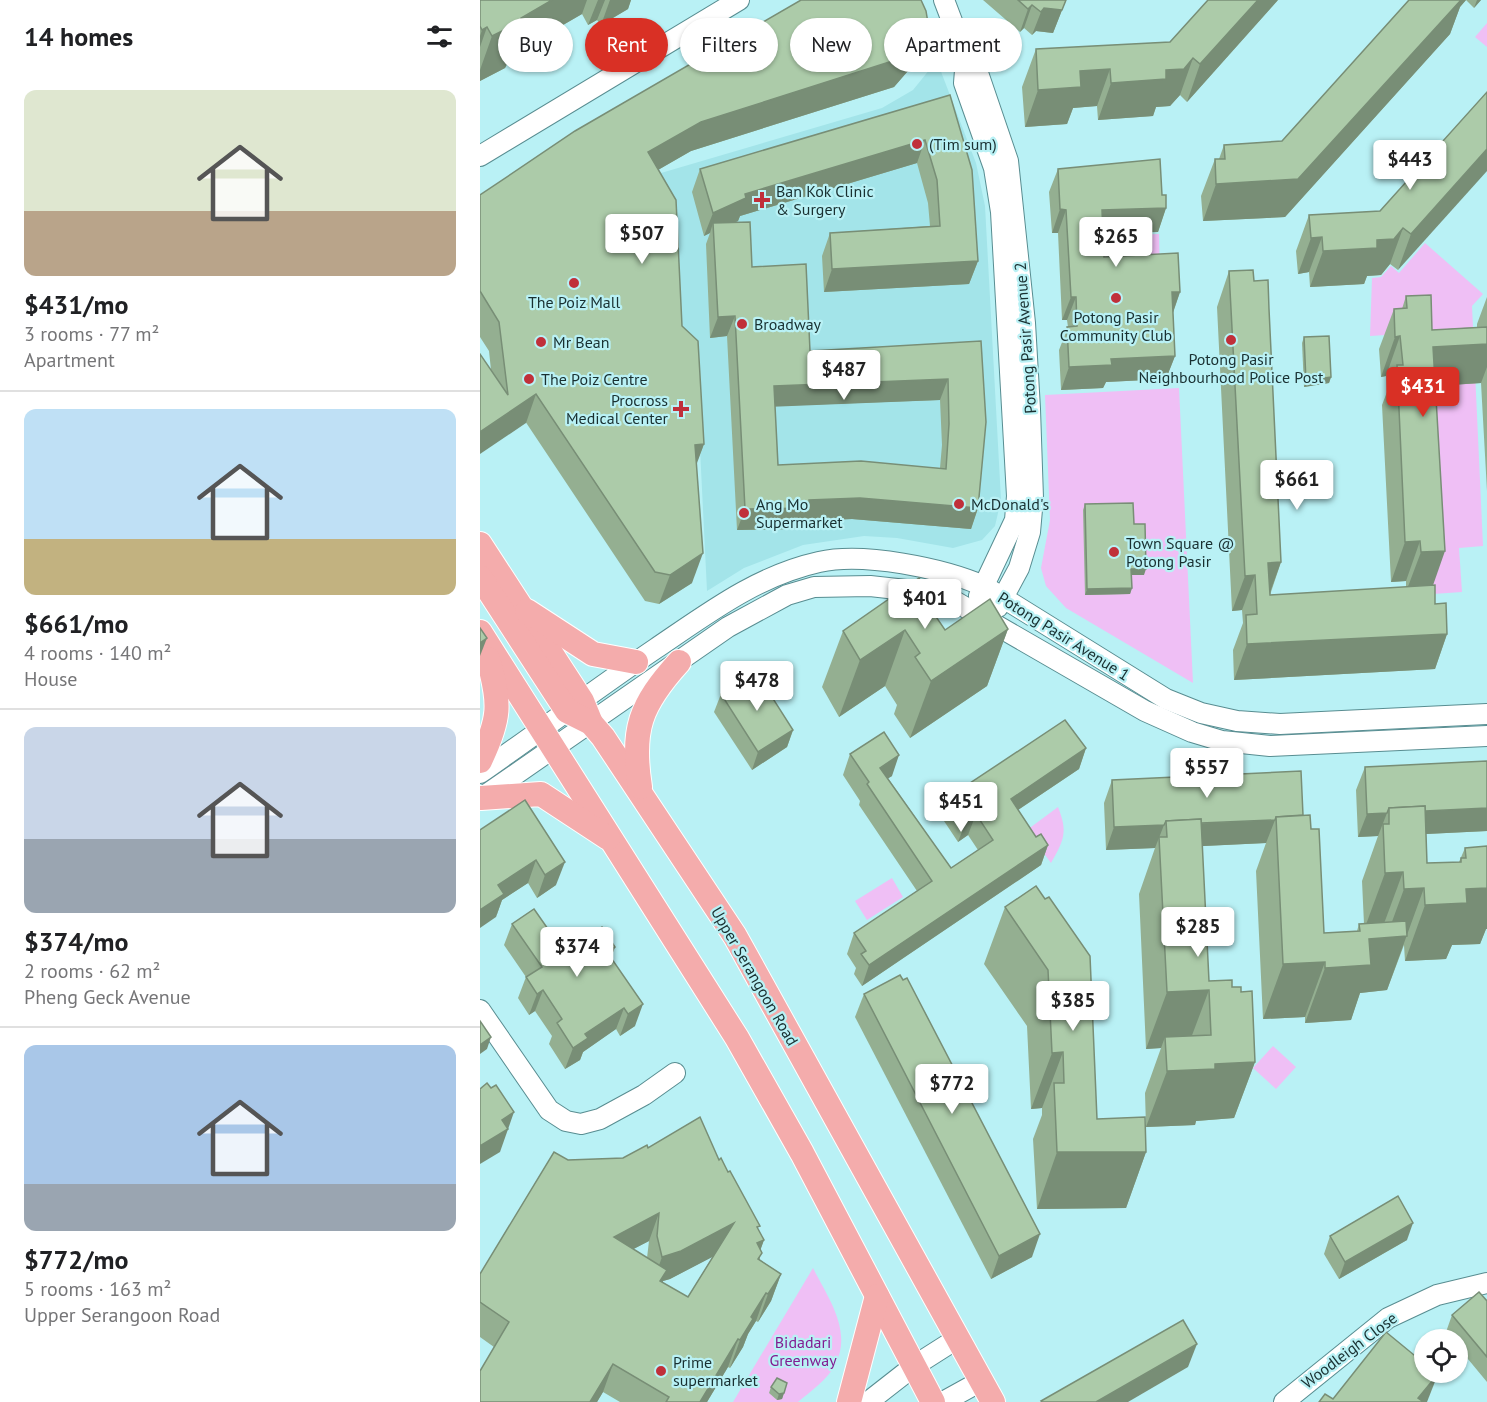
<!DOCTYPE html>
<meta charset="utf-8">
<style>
body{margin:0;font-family:"PT Sans",sans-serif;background:#f2f2f2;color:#202124;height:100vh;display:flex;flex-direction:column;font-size:22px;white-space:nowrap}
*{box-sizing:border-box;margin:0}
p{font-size:20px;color:#757577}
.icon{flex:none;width:33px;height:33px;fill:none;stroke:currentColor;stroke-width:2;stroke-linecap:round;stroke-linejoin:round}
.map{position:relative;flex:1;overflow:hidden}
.details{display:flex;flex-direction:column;background:#fff;width:480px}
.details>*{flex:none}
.guide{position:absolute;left:18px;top:18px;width:570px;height:54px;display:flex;gap:12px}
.fabs{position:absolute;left:934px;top:1329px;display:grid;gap:12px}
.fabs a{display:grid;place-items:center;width:54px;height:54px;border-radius:50%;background:#fff;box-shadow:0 2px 4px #0004;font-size:30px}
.price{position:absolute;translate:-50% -51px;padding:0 14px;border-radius:6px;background:#fff;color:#222;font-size:20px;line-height:39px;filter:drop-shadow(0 2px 3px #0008)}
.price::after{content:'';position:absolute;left:50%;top:36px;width:18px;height:14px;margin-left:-9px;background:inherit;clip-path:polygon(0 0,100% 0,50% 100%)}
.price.on{background:#d93025;color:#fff}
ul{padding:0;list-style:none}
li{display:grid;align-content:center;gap:12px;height:318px;padding:0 24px}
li+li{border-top:2px solid #e0e0e0}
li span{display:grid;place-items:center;height:186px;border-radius:12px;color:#555}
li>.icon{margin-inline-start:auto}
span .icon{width:108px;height:108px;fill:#fffc;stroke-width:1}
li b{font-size:26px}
h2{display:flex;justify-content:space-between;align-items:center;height:72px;padding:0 24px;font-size:26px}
.pill{padding:0 21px;border-radius:27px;background:#fff;box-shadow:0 2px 4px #0004;font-size:21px;line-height:54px}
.pill.on{background:#d93025;color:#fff}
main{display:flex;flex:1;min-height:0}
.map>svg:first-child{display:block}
</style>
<main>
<section class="details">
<h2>14 homes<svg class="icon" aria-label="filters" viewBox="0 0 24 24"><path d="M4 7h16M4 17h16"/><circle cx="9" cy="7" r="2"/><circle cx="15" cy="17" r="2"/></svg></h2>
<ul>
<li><span style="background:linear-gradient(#dfe7d0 65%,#b9a48a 0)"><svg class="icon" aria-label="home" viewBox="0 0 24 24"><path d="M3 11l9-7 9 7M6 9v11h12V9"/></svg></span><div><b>$431/mo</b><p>3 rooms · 77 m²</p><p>Apartment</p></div></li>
<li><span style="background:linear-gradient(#bfe0f5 70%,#c2b280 0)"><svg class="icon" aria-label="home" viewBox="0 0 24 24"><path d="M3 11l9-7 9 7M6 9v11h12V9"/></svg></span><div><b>$661/mo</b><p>4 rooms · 140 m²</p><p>House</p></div></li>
<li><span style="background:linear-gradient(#c9d6e8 60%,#9aa5b1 0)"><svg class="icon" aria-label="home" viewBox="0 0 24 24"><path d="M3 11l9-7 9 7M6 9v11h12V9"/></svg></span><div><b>$374/mo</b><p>2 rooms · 62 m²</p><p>Pheng Geck Avenue</p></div></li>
<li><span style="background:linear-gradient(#a9c7e8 75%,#9aa5b1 0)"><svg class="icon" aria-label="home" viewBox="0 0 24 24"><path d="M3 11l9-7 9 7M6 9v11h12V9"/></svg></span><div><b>$772/mo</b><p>5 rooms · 163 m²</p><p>Upper Serangoon Road</p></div></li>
</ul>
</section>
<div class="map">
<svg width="1007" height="1402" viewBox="0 0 1007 1402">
<rect width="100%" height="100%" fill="#b9f1f5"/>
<!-- built -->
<polygon fill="#a3e4e9" points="455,56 496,163 505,206 521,500 515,526 502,540 473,548 417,538 384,536 323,545 264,568 227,591 216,367 199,352 164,178 402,108 433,90 450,69"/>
<!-- green -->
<g fill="#efbff5">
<polygon points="1007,23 1007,47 995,37"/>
<polygon points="679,234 680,276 618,278 617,236"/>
<polygon points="945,243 1003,294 992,306 1003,546 979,548 982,592 953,594 938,333 890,336 892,278 901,277 911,266 919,273"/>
<polygon points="699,388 713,683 586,608 566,586 561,568 570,520 565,395"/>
<path d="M578,807c10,25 6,33 -7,56l-24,-33z"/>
<polygon points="412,878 423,897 387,920 375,901"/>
<polygon points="793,1046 816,1067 796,1089 773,1068"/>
<path d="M333,1268c15,30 40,63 22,97 -7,14 -25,27 -37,37h-65z"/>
</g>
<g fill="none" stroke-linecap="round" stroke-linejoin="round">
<!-- minor casing -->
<g stroke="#588d91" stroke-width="22">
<g id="minor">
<polyline points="464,0 486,58 497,70 528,161 545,323 550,409 553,498 550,532 539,568 518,607"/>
<polyline points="486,58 484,83 514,168 521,212 537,496 535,520 499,596"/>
<polyline points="0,156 259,0"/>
<path d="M0,773c59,-41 116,-84 175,-124 52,-35 101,-73 164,-87 45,-10 123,6 165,24l182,113 35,14 36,8 43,3 207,-10"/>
<polyline points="0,799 248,627 307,595 334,587 390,586 444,592 476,602 665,711 712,732 742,741 790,746 1007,736"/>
<polyline points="0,1010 69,1110 86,1121 101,1124 120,1119 164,1095 195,1073"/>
<polyline points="388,1402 434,1366 478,1338"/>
<polyline points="463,1402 501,1381"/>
<polyline points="804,1402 908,1318 957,1295 1007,1283"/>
</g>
</g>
<!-- major casing -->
<g stroke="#fff" stroke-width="26">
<g id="major">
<polyline points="0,544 102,701 111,723"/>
<polyline points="0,577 87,711 111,723 123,737 255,936 513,1402"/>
<polyline points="47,611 113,654 156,662"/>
<polyline points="0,632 257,1038 322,1153 453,1402"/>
<path d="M0,761c20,-42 21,-57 8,-102"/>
<path d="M160,787c-9,-57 0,-82 39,-125"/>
<polyline points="1,798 61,794 128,838"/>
<polyline points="369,1402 397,1296"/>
</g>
</g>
<!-- minor -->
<use href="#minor" stroke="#fff" stroke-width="20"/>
<!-- major -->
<use href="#major" stroke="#f4acac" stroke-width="24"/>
</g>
<!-- wall -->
<g fill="#94af91" fill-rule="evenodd">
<polygon points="0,0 151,0 148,9 121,25 117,20 108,25 102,14 64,36 61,43 27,64 25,68 0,81"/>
<polygon points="503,0 586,0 573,33 556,31 552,35 544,28 540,32"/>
<polygon points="798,0 707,102 700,95 690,106 676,107 673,116 618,120 617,106 593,108 587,124 545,127 542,87 556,49 690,42"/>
<polygon points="929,0 1001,0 994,8 986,0 980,7 970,34 805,217 723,221 721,196 735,159 739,159 744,145 802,141"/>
<polygon points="445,35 434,64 414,87 211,151 178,170 202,326 224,444 216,464 212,583 179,604 165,601 11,370 9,351 0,337 0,195"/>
<polygon points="1007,92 918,270 910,264 901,275 887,276 884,284 830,287 829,272 818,274 816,251 829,215 900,211"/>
<path d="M470,95l28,166 -9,23 -145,8 -2,-36 8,-23 100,-7 -2,-23 -11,-40 -177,53 -2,5 -2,1 16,45 58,84 171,-10 -3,167 -7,21 -119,-10 -47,2 -4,8 -64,1 -10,-194 -17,2 -4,-94 4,-11 -6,3 -12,-44 8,-23zM460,400l2,45 -2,23 -162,-3 -3,-59z"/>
<polygon points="578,169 682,195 686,208 678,232 623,233 624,257 700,292 693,313 695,356 686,379 626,382 623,388 581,390 579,350 588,327 587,320 582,320 578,233 572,233 569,192"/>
<polygon points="749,271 774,281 801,562 790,595 926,587 926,581 911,582 902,405 907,392 906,376 901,377 899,349 914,309 922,309 926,296 952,330 997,327 997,324 1007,297 1007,491 1001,383 956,386 953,585 955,604 967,634 955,669 754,680 753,650 763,623 762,610 752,611 737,307"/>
<polygon points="824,337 851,377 849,383 824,387 822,343"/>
<polygon points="605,504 654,524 664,575 652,575 652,588 650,594 605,595 603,510"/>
<polygon points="451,609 465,630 528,629 507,686 430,738 414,714 417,705 405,686 359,717 342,687 363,631"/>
<polygon points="241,694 313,730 307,747 272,770 234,712"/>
<polygon points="606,748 599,769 538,810 556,837 568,845 561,865 382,986 374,974 376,968 367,954 374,933 437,891 379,805 380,801 363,775 370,754 412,776 408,778 471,868 498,850 488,835 478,842 462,818 469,797"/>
<polygon points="1007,761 1007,831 946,834 947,863 979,862 985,848 1006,929 1000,944 972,945 966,959 925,961 924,945 907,990 880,993 871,1020 825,1023 825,1017 783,1019 776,871 786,843 722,846 729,981 752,987 775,1062 754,1118 716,1121 715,1125 666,1127 665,1093 681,1048 666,1049 659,894 675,848 626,850 624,803 632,780 823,815 831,829 844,933 877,931 879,924 884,924 882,881 898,836 878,837 876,790 885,767"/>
<polygon points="45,800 76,885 57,898 48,883 22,900 16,917"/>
<polygon points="556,886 617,1119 666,1152 646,1208 557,1209 553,1139 562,1115 562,1108 551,1109 547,1026 504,964 525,907"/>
<polygon points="32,924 84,952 135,947 131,957 155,1026 140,1036 136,1029 103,1052 100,1060 85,1069 69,1044 72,1036 55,1011 49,1015 38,998 46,977 24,945"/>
<polygon points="423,980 552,1257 511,1279 375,1017 384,994"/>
<path d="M168,1148l71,12 45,80 -4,10v10l21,14 -10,27 -13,21 -2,-1 -8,13 -5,13 -13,21 -2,-1 -21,35h-87l-17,-10 -6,10h-117l14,-55 -14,-10v-63l88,-114 55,-2zM169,1241l-2,17 -14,-9zM233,1256l-25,41 -25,-14v-2l7,-2z"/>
<polygon points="850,1236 927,1240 859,1279 844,1254"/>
<polygon points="1007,1301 1007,1382 978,1347 978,1340 971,1340 966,1332 972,1315"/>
<polygon points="291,1387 304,1393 302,1399 297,1400 289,1393"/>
</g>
<!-- shaded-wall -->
<g fill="#788e76">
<polygon points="72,0 107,0 102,14 64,36 61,43 27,64 25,68 0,81 0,70 12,36"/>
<polygon points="118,0 125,0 117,20 108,25"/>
<polygon points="130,0 151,0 148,9 121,25"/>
<polygon points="586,0 573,33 556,31 552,35 561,12 564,8"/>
<polygon points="778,0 798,0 707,102 720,64"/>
<polygon points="972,0 986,0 980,7 970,34 805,217 723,221 736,184 818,179"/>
<polygon points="997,0 1001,0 994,8"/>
<polygon points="552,5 544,28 540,32 548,9"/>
<polygon points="7,27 0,47 0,36 2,30"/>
<polygon points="445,35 434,64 414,87 211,151 157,182 168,152 221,122"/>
<polygon points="713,58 700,95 690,106 676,107 673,116 618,120 631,83 686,70"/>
<polygon points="630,69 617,106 593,108 587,124 545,127 558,90 600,71"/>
<polygon points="445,140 437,163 260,216 258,221 234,232 233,223 230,233 224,236 233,213 265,194"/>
<polygon points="1007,149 1007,171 918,270 931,234"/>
<polygon points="686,208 678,232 613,233 622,210"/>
<polygon points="580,209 586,210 578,233 572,233"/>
<polygon points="923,228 910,264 901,275 887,276 884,284 830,287 843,251 897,240"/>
<polygon points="842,237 829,272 818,274 831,238"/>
<polygon points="498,261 489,284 344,292 352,269"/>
<polygon points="692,292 700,292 692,315"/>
<polygon points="591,297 596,297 587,320 582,320"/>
<polygon points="255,316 247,336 230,338 238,317"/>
<polygon points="920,336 906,376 901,377 915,337"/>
<polygon points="1007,344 1007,367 1001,383 939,387 953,347"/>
<polygon points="695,356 686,379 626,382 623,388 581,390 589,367 631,359"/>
<polygon points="851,377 849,383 824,387 826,381"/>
<polygon points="468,379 460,400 287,407 294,386"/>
<polygon points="56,394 46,423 0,454 0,432"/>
<polygon points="224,444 213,474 215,445"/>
<polygon points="380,498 498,508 491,529 372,519 325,521 321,529 257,530 265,509 329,500"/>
<polygon points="940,541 926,581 911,582 925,542"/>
<polygon points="965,551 951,591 926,592 941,552"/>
<polygon points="223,553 212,583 179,604 190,575"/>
<polygon points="801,562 788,598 788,563"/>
<polygon points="651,569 666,569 664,575 649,575"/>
<polygon points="775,575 762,610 752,611 765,576"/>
<polygon points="652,588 650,594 605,595 607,589"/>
<polygon points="454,601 437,648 448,605"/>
<polygon points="528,629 507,686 430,738 451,681"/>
<polygon points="425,630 405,686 359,717 380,660"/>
<polygon points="967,634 955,669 754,680 767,644"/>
<polygon points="7,638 0,656 0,643"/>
<polygon points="313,730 307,747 272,770 278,752"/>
<polygon points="606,748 599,769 523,820 531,799"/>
<polygon points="419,755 412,776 393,788 400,768"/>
<polygon points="1007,808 1007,831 905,836 909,824 909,813"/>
<polygon points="907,813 898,836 878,837 887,814"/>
<polygon points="496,814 488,835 478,842 486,821"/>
<polygon points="795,820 786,843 683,848 687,837 686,825"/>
<polygon points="684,825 675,848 626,850 634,827"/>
<polygon points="568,845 561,865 382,986 389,965"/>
<polygon points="56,860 48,883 22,900 16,917 0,928 0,910 18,885"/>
<polygon points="85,862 76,885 57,898 65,875"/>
<polygon points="923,872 902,929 884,930 905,873"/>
<polygon points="944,888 907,990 880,993 871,1020 825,1023 845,968 889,939 906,938 924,889"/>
<polygon points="1007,888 1007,929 1006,929 1000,944 972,945 966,959 925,961 945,905 986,889"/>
<polygon points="135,947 127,968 127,952"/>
<polygon points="845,962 825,1017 783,1019 803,964"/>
<polygon points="63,990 55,1011 49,1015 57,994"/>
<polygon points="729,990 708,1046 685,1037 681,1048 666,1049 687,992"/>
<polygon points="163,1004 155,1026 140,1036 148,1014"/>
<polygon points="144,1008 136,1029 103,1052 100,1060 85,1069 93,1048 105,1034"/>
<polygon points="11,1037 7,1049 0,1054 0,1045"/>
<polygon points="583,1052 562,1108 551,1109 572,1053"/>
<polygon points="775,1062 754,1118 716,1121 715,1125 666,1127 687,1071 735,1064"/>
<polygon points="34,1112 20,1152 0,1164 0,1146 22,1120"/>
<polygon points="577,1152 666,1152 646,1208 557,1209"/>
<polygon points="179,1213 169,1241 123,1265 134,1237"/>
<polygon points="254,1223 244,1251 190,1279 183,1281 177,1298 172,1285 182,1257"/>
<polygon points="933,1223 927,1240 859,1279 865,1262"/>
<polygon points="560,1234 552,1257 511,1279 519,1256"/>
<polygon points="284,1240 274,1268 277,1243"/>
<polygon points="301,1274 291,1301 278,1322 288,1294"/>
<polygon points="286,1293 276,1321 268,1334 263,1347 250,1368 260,1340 271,1317"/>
<polygon points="258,1339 248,1367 227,1402 220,1402"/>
<polygon points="717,1344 708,1367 648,1402 616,1402"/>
<polygon points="133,1364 123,1392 117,1402 110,1402"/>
<polygon points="958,1374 947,1402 937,1402 938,1398"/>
<polygon points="304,1393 302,1399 297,1400 299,1394"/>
</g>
<!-- building -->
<g fill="#accba9" stroke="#788e76" stroke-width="1.5" fill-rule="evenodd">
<polygon points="0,0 72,0 41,18 42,21 12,36 7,27 2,30 0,26"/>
<polygon points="321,0 441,0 446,11 448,23 445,35 425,57 221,122 168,152 196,200 202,326 218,341 224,444 215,445 223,553 190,575 175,572 56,394 0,432 0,354 28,395 19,322 0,291 0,195 95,131"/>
<polygon points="538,0 586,0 582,10 564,8 561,12 552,5 548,9"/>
<polygon points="728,0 778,0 720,64 713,58 704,69 686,70 686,79 631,83 630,69 600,71 601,87 558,90 556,49 690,42"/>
<polygon points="929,0 981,0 818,179 736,184 735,159 745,159 744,145 802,141"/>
<polygon points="1007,92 1007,149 931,234 923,228 914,239 897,240 897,248 843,251 842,237 831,238 829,215 900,211"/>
<polygon points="470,95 492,170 498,261 352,269 350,233 460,226 457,180 445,140 265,194 266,198 233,213 220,169"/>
<polygon points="680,159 682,195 686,195 686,208 622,210 624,257 698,253 700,292 692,292 695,356 631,359 632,365 589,367 587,327 597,326 596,297 591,297 586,210 580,209 578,169"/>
<path d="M270,222l2,45 54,-3 4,87 171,-10 5,81 -8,86 -118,-10 -51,2v8l-64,1 -10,-193 -17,1 -5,-94zM468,379l1,45 -3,45 -85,-8 -83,4 -4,-79z"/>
<polygon points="773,270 774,281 788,280 789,309 801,562 788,563 790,595 955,585 955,604 966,603 967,634 767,644 766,615 777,614 775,575 765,576 749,271"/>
<polygon points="951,295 952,330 1007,327 1007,344 953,347 965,551 941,552 940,541 925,542 917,365 923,365 920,336 915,337 914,309 927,308 926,296"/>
<polygon points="849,336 851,377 826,381 824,337"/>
<polygon points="653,503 654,524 665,524 666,569 651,569 652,588 607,589 605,504"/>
<polygon points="439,578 454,601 448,605 465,630 510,599 528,629 451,681 435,657 440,653 425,630 380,660 363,631"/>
<polygon points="0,628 7,638 0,643"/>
<polygon points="276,672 313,730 278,752 241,694"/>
<polygon points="585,720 606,748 531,799 556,837 561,834 568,845 389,965 381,954 386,951 374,933 452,881 387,784 389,782 370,754 404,732 419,755 400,768 471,868 513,840 496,814 486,821 469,797"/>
<polygon points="1007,761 1007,808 945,811 945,806 909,808 907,813 887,814 885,767"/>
<polygon points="821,771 823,815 796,817 795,820 721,823 721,819 686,821 684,825 634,827 632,780"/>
<polygon points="45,800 85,862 65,875 56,860 18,885 24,894 0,910 0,830"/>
<polygon points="945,806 947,863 981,862 981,858 986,858 985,848 1007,846 1007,888 986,889 987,903 945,905 944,888 924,889 923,872 905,873 903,824 909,824 909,808"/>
<polygon points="830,815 831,829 839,829 844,933 880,931 879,924 926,921 927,936 889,939 891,965 845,968 845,962 803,964 796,817"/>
<polygon points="721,819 729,981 752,980 752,987 761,987 761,992 772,991 775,1062 735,1064 735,1069 687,1071 685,1037 731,1035 729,990 687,992 679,837 687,837 686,821"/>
<polygon points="556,886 565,899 569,897 610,956 617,1119 665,1117 666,1152 577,1152 574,1083 584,1083 583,1052 572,1053 568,970 525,907"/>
<polygon points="54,909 84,952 122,927 135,947 127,952 163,1004 148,1014 144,1008 105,1034 108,1038 93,1048 77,1023 82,1019 63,990 57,994 46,977 62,967 32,924"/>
<polygon points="420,975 423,980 427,978 560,1234 519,1256 384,994"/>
<polygon points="0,1021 11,1037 0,1045"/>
<polygon points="7,1083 11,1088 16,1085 34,1112 22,1120 28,1129 0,1146 0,1089"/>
<path d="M220,1117l19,43 2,-2 7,14 2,-1 30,55 -3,1 7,13 -7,3 5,10 -4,6 23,15 -13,20 -2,-1 -15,24 2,2 -13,21 -2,-1 -38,63h-34l3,-5 -56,-33 -23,38h-110v-31l29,-49 -29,-20v-28l74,-122 14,8 55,-2 24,-13 1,3zM179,1213l-2,23 5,21 19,-6 53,-28 -46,74 -28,-16 7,-11 -53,-33z"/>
<polygon points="918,1196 933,1223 865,1262 850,1236"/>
<polygon points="999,1292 1007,1301 1007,1357 972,1315"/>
<polygon points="703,1320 717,1344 616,1402 562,1402 561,1401"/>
<polygon points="906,1332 945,1364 945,1372 956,1372 958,1374 938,1398 942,1401 941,1402 839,1402 845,1394 853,1399"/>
<polygon points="297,1378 307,1383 304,1393 299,1394 291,1387"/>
</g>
<!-- markers -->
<g fill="#c0303a" stroke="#b9f1f5" stroke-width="2">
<circle cx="437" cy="144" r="6"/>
<path d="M279 191h6v6h6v6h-6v6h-6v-6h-6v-6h6z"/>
<circle cx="94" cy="283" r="6"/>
<circle cx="636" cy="298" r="6"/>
<circle cx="262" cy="324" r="6"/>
<circle cx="751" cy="340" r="6"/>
<circle cx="61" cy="342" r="6"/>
<circle cx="49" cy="379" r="6"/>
<path d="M198 400h6v6h6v6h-6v6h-6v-6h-6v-6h6z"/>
<circle cx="479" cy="504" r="6"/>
<circle cx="264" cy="513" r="6"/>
<circle cx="634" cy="552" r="6"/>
<circle cx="181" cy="1371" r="6"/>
</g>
<g text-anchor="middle" stroke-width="4.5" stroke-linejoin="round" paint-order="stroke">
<!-- poi labels -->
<g font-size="16" fill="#193031" stroke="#b9f1f5" text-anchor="start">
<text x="449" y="150">(Tim sum)</text>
<text x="296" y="197">Ban Kok Clinic<tspan x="296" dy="18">&amp; Surgery</tspan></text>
<text x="94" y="308" text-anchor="middle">The Poiz Mall</text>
<text x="636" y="323" text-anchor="middle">Potong Pasir<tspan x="636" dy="18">Community Club</tspan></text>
<text x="274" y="330">Broadway</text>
<text x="73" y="348">Mr Bean</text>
<text x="751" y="365" text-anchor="middle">Potong Pasir<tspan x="751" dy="18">Neighbourhood Police Post</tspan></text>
<text x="61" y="385">The Poiz Centre</text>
<text x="188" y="406" text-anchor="end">Procross<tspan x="188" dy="18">Medical Center</tspan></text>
<text x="276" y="510">Ang Mo<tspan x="276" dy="18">Supermarket</tspan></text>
<text x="491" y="510">McDonald's</text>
<text x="646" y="549">Town Square @<tspan x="646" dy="18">Potong Pasir</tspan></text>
<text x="193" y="1368">Prime<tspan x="193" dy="18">supermarket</tspan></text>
</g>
<!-- street labels -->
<g font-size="16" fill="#193031" stroke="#b9f1f5">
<text transform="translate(545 338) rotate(-94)" y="6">Potong Pasir Avenue 2</text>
<text transform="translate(584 636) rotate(32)" y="6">Potong Pasir Avenue 1</text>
<text transform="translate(275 976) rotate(60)" y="6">Upper Serangoon Road</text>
<text transform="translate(869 1350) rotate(-37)" y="6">Woodleigh Close</text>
</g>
<!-- park labels -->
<g font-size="16" fill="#821c91" stroke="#b9f1f5">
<text x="323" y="1348">Bidadari<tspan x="323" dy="18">Greenway</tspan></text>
</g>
</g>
</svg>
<div class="fabs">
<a><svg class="icon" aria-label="locate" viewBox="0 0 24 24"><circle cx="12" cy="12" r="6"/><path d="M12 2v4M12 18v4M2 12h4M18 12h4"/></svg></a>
</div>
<b class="price" style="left:930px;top:191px">$443</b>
<b class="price" style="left:162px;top:265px">$507</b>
<b class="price" style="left:636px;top:268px">$265</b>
<b class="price" style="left:364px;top:401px">$487</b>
<b class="price on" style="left:943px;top:418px">$431</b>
<b class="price" style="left:817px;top:511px">$661</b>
<b class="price" style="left:445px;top:630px">$401</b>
<b class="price" style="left:277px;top:712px">$478</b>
<b class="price" style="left:727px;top:799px">$557</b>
<b class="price" style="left:481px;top:833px">$451</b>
<b class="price" style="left:718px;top:958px">$285</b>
<b class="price" style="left:97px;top:978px">$374</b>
<b class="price" style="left:593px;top:1032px">$385</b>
<b class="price" style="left:472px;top:1115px">$772</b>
<div class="guide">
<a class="pill">Buy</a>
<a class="pill on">Rent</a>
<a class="pill">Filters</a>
<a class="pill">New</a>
<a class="pill">Apartment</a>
</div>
</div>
</main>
